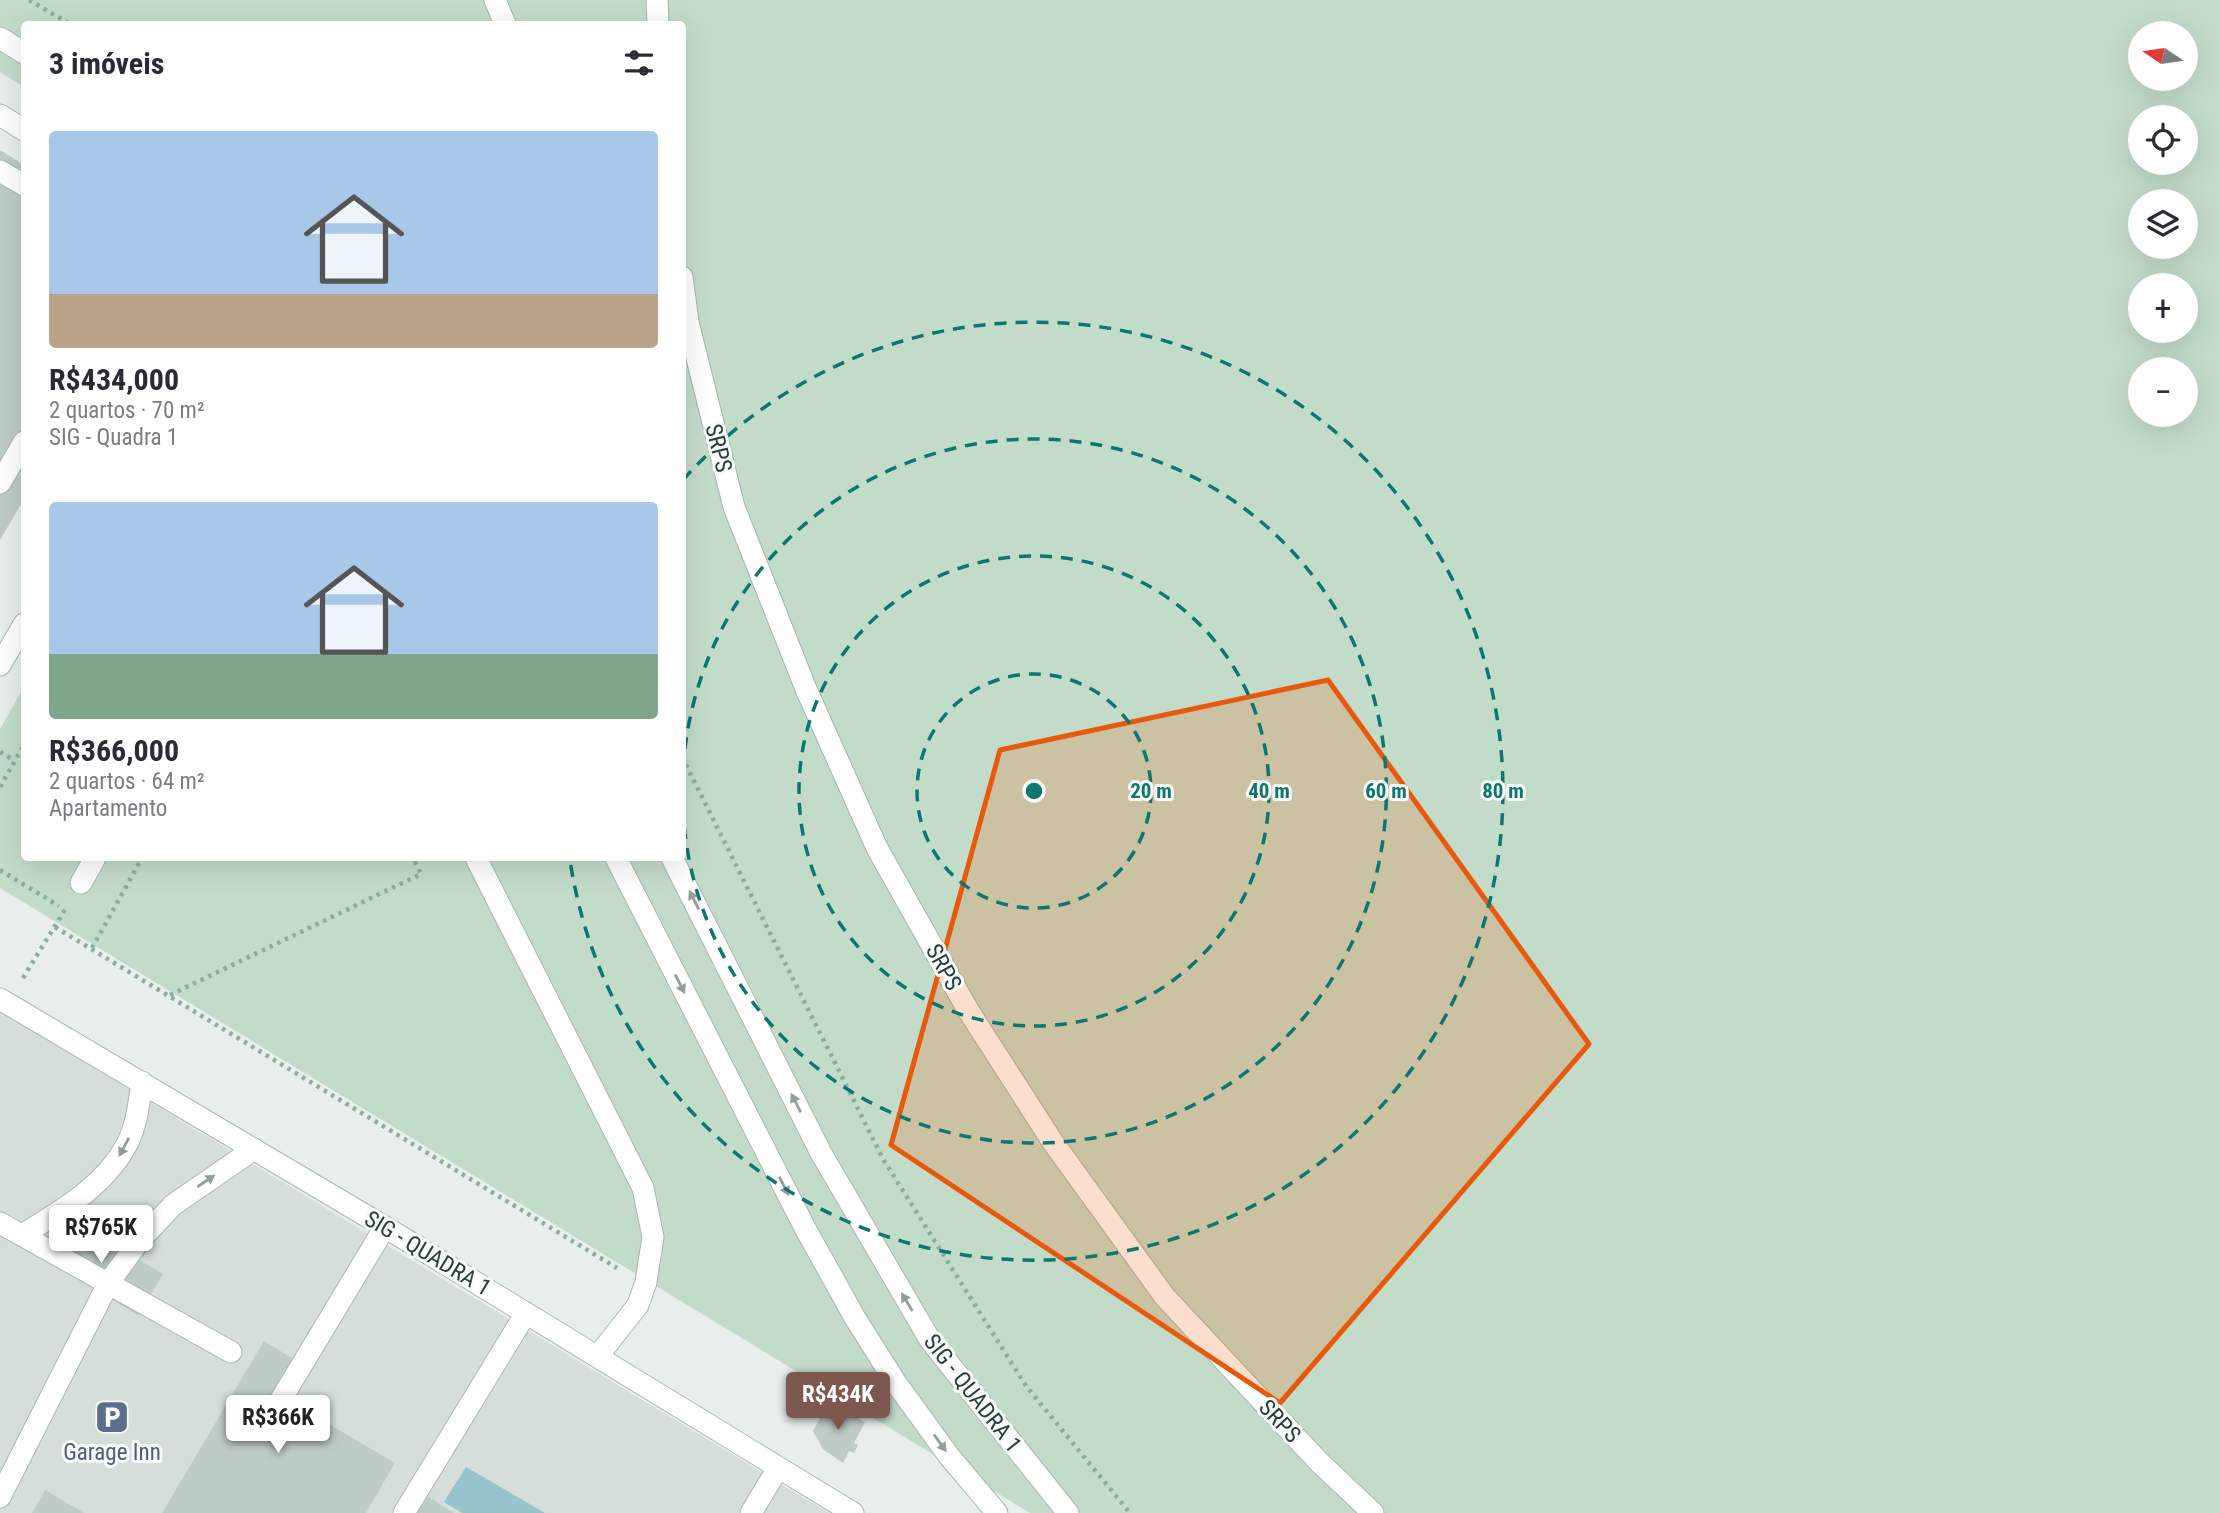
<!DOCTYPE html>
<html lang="pt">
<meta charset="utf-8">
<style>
body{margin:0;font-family:"Roboto Condensed",sans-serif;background:#f2f2f3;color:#2b2b33;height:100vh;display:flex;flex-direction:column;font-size:26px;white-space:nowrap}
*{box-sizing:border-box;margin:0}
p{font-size:23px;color:#7c7c81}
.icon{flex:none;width:38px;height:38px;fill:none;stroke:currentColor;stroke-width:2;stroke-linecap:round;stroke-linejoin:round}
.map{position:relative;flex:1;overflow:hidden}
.drawer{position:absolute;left:21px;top:21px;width:665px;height:840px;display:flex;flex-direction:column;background:#fff;border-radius:7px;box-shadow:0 7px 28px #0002}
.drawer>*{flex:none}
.needle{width:46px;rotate:283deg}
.tools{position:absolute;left:2128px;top:21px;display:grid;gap:14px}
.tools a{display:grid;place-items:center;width:70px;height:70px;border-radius:50%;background:#fff;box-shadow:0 7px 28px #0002;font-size:35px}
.price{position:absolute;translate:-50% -60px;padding:0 16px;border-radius:7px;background:#fff;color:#222;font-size:23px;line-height:46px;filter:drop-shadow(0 2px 4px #0008)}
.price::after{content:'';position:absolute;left:50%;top:42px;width:21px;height:16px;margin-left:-10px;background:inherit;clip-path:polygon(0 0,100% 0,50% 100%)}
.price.on{background:#7e574e;color:#fff}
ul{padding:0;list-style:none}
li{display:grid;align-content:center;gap:14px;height:371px;padding:0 28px}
li span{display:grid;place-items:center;height:217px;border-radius:7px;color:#555}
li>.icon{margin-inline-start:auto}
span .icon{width:126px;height:126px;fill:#fffc;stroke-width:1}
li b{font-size:30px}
h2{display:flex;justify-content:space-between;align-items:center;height:84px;padding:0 28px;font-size:30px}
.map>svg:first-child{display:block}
</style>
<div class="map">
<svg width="2219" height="1513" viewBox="0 0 2219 1513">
<rect width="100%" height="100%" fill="#e7eeeb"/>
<!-- built -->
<polygon fill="#d5deda" points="0,1011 829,1513 0,1513"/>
<!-- green -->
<path fill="#c3dcca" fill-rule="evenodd" d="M0,0h2219v1513h-1189l-1030,-625v-159l24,-42v171h658v-834h-658v63l-24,-15zM2140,33h46v46h-46zM2140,117h46v46h-46zM2140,201h46v46h-46zM2140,285h46v46h-46zM2140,369h46v46h-46z"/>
<!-- water -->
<polygon fill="#96c3cc" points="466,1467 545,1513 462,1513 444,1502"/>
<!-- building -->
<g fill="#bfcbc7">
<polygon points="0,150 24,165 24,499 0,540"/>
<polygon points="64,1215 163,1274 138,1315 39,1256"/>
<polygon points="264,1341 295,1360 277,1392 300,1406 305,1397 316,1404 310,1413 395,1463 366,1513 162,1513"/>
<polygon points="829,1402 865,1422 854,1443 858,1445 854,1453 849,1451 843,1463 823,1449 813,1431"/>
<polygon points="45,1490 84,1513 32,1513"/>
<polygon points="424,1494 454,1513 411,1513"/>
</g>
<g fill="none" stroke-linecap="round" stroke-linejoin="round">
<!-- service casing -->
<g stroke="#aab6b2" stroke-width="23">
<g id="service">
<polyline points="0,171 24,185"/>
<polyline points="0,483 24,442"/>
<polyline points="0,665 24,624"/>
<polyline points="476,858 643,1188 653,1237 646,1282 638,1305 598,1356"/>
<polyline points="81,883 95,858"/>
<polyline points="0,999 385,1227 853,1513"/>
<polyline points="0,1223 231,1352"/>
<path d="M22,1235c39,-24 83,-49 105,-91 10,-19 12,-42 15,-62"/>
<polyline points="268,1421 385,1227"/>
<polyline points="0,1497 109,1282 140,1240 173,1205 254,1149"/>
<polyline points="404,1513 526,1313"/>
<polyline points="751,1513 778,1468"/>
</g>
</g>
<!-- minor casing -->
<g stroke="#aab6b2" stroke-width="23">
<g id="minor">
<polyline points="0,38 24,53"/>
<polyline points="0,115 24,130"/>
<polyline points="616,858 805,1228 855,1318 896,1383 949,1456 997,1513"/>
<polyline points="672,858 821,1153 930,1340 1068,1513"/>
</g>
</g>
<!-- secondary casing -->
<g stroke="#a3b5af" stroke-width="23">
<g id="secondary">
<polyline points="495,0 505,24"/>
<polyline points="657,0 658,24"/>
<polyline points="682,277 688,322 734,507 806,689 877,848 968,1010 1052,1141 1165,1297 1319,1462 1373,1513"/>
</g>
</g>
<!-- path -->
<g stroke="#8baea3" stroke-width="4.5" stroke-dasharray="3.5 5" stroke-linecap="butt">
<polyline points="29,0 70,24"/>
<polyline points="0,752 14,760"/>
<polyline points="682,757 883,1159 1026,1386 1130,1513"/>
<polyline points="0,787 24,745"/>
<polyline points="0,870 59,906"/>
<polyline points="55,927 617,1268"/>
<polyline points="92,948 142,858"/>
<polyline points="23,978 66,908"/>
<polyline points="170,995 421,874 413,858"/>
</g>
<!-- service -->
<use href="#service" stroke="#fff" stroke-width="21"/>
<!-- minor -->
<use href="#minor" stroke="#fff" stroke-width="21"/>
<!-- secondary -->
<use href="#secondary" stroke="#fff" stroke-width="21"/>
</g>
<!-- one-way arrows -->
<defs><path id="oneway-solid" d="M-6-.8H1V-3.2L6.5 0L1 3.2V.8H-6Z" transform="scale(1.75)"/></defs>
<g fill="#939e9c">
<use href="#oneway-solid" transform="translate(694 900) rotate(-117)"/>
<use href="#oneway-solid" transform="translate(680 984) rotate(63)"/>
<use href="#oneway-solid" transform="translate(796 1103) rotate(-117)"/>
<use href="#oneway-solid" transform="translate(124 1147) rotate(118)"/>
<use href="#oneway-solid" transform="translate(206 1181) rotate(-34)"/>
<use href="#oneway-solid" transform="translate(784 1186) rotate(63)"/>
<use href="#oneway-solid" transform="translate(907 1302) rotate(-121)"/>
<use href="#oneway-solid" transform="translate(940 1443) rotate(54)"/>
</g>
<!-- marked area -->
<path fill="#e8590c" fill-opacity="0.2" stroke="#e8590c" stroke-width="5" stroke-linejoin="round" d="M1328,680l261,364 -309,359 -389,-258 109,-395z"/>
<!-- distance rings -->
<g fill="none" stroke="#0f766e" stroke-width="3.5" stroke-dasharray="12 9">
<circle cx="1034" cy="791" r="117"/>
<circle cx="1034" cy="791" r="235"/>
<path d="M683 770A352 352 0 1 1 683 812"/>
<path d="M683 480A469 469 0 1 1 570 860"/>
</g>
<!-- icons -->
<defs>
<g id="parking-square" transform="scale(1.75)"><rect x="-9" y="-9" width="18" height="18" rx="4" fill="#5c6f8a" stroke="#f7faf9"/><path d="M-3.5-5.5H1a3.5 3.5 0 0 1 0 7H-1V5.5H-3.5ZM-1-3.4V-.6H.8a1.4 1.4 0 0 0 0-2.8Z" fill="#fff"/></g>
</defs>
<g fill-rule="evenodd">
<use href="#parking-square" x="112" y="1417"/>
</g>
<g text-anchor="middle" stroke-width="6" stroke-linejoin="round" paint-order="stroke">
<!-- street labels -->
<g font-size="23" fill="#273e39" stroke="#f7faf9">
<text transform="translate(719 448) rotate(76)" y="8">SRPS</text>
<text transform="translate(944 967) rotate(61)" y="8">SRPS</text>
<text transform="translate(428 1253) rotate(31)" y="8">SIG - QUADRA 1</text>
<text transform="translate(973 1393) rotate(52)" y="8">SIG - QUADRA 1</text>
<text transform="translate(1280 1421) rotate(47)" y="8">SRPS</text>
</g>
<!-- service labels -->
<g font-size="23" fill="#4e5e75" stroke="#f7faf9">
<text x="112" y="1460">Garage Inn</text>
</g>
</g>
<circle cx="1034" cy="791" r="10" fill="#0f766e" stroke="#f7faf9" stroke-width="3.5"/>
<g font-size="21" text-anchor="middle" font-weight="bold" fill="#0f766e" stroke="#f7faf9" stroke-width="6" stroke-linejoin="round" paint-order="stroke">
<text x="1151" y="798">20 m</text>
<text x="1269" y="798">40 m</text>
<text x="1386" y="798">60 m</text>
<text x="1503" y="798">80 m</text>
</g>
</svg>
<div class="tools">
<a><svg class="needle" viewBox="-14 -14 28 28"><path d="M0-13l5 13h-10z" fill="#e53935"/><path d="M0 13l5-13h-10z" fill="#7c7c81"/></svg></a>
<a><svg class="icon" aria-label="locate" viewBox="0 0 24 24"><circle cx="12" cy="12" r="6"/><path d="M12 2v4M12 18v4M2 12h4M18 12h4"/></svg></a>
<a><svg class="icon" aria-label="layers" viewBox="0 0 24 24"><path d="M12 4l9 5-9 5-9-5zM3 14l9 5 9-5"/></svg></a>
<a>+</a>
<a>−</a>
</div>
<b class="price" style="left:101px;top:1265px">R$765K</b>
<b class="price on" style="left:838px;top:1432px">R$434K</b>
<b class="price" style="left:278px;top:1455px">R$366K</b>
<section class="drawer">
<h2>3 imóveis<svg class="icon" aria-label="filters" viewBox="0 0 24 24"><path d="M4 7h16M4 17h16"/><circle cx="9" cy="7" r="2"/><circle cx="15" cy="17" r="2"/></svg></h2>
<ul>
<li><span style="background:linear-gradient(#a9c7e8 75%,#b9a48a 0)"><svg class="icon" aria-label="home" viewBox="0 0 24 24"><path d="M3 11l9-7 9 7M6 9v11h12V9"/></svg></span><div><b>R$434,000</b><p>2 quartos · 70 m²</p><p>SIG - Quadra 1</p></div></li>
<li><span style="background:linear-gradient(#a9c7e8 70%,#7fa58c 0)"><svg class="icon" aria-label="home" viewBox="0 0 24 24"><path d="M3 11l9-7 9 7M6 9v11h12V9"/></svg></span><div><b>R$366,000</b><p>2 quartos · 64 m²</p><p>Apartamento</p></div></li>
</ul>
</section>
</div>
